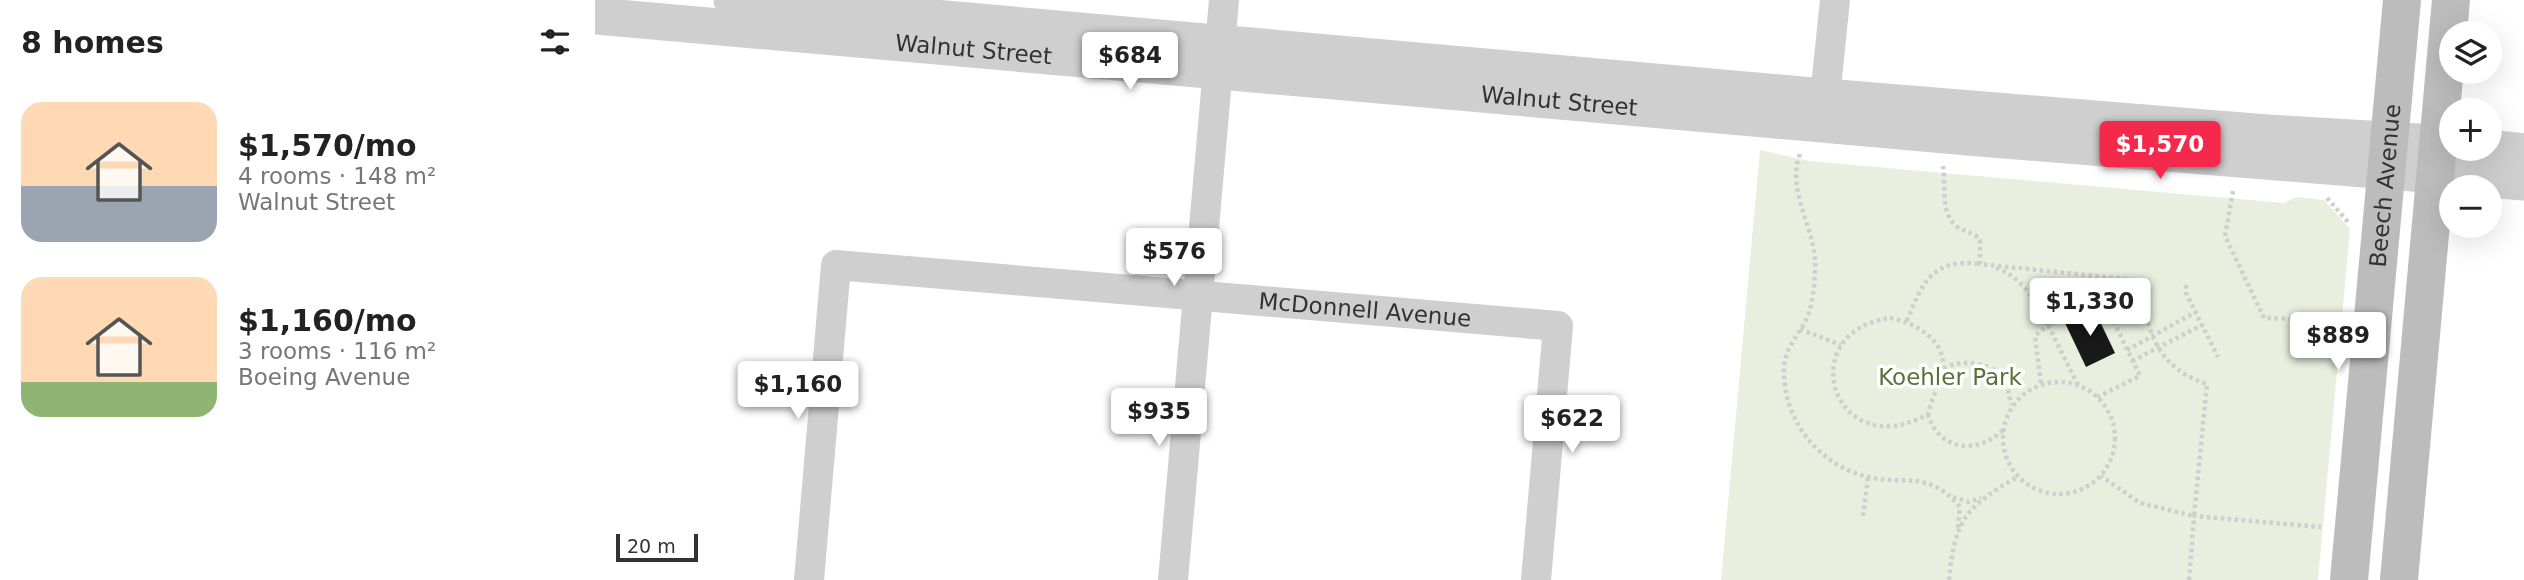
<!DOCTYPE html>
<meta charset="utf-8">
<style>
body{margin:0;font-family:"DejaVu Sans",sans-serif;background:#f2f2f2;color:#222;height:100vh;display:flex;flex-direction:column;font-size:26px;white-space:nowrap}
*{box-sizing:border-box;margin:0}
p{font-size:23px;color:#767676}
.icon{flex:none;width:38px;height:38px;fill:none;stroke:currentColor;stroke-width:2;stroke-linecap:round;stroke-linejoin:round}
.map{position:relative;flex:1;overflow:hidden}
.sheet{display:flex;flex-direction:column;background:#fff;width:595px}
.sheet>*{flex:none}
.controls{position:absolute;left:1844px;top:21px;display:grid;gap:14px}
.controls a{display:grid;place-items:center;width:63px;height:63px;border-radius:50%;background:#fff;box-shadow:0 7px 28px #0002;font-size:35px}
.scale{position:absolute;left:21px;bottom:18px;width:82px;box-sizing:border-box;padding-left:7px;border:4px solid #323232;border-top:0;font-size:19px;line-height:24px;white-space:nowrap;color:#323232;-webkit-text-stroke:5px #fff;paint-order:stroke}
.price{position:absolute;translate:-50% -60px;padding:0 16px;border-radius:7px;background:#fff;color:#222;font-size:23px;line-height:46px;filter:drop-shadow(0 2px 4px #0008)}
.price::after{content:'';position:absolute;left:50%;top:42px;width:21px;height:16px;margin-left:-10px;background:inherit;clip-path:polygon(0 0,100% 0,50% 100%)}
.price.on{background:#f4294c;color:#fff}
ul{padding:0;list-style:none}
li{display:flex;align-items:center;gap:21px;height:175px;padding:0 21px}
li span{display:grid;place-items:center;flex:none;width:196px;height:140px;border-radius:21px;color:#555}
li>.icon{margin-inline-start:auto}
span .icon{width:84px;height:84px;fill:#fffc;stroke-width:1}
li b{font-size:30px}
h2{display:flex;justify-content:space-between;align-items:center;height:84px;padding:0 21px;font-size:30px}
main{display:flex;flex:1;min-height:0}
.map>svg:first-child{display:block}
</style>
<main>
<section class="sheet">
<h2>8 homes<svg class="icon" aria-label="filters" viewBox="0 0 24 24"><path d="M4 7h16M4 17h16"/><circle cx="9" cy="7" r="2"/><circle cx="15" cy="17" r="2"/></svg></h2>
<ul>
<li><span style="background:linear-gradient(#ffd9b3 60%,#9aa5b1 0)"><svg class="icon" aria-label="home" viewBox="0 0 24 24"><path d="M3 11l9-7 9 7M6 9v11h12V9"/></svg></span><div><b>$1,570/mo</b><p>4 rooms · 148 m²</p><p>Walnut Street</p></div></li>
<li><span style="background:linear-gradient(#ffd9b3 75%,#8fb573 0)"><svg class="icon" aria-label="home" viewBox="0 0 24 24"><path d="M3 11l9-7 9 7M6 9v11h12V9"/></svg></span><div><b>$1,160/mo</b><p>3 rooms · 116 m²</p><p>Boeing Avenue</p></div></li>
</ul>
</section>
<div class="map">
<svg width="1929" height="580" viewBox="0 0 1929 580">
<rect width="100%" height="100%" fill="#fff"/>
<!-- green -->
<polygon fill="#e9efdf" points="1165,150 1214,161 1689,203 1702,197 1729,200 1755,229 1723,580 1126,580"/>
<!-- building -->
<polygon fill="#191919" points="1499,309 1520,353 1491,367 1470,323"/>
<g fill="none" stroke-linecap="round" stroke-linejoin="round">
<!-- path -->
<g stroke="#cfcfcf" stroke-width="4.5" stroke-dasharray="3.5 3.5" stroke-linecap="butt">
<path d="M1205,154c-15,38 19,78 15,119 -1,15 -2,32 -9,47 -8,16 -21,28 -22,47 -2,52 34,98 84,110 37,9 60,-8 92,30l-2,21"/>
<path d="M1348,166c3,18 -3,46 13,60 8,6 18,6 24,14v24l164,17c-1,47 14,88 63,103l-13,132 -54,-13 -39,-27"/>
<polyline points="1638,191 1630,236 1669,318 1743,320"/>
<polyline points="1732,198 1754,223"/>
<path d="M1401,268c26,9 40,33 52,57l-13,11 6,48"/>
<polyline points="1591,285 1591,293 1623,357"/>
<path d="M1295,318c23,4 54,20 53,48 -1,12 -12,34 -15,48 -94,53 -138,-82 -38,-96z"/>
<path d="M1312,321c15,-38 25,-63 73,-57"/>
<polyline points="1205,329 1246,345"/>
<polyline points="1532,350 1601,312"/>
<polyline points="1537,361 1607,325"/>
<path d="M1349,369c13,-10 40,-7 54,4 9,8 11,20 13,32"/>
<circle cx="1464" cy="438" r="56"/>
<polyline points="1483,385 1453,325 1494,306"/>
<polyline points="1502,397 1545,376 1516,316"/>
<path d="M1333,414c10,37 50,41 75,16"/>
<polyline points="1358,497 1374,502 1386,498"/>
<polyline points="1268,516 1273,477"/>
<path d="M1354,580c6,-61 16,-72 68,-103"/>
<polyline points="1594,580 1599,516 1726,527"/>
</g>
<!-- minor -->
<g stroke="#cfcfcf" stroke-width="30">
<polyline points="1230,97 1240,0"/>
<path id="s1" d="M214,580l27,-315 722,61 -22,254"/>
<polyline points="578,580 629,0"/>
</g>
<!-- tertiary -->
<g stroke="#cfcfcf" stroke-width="37">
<polyline points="137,0 1230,97 1672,133 1857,144"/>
<path id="s2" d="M0,16l1373,121 556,45"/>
<polyline points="1895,148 1929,152"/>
</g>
<!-- secondary -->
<g stroke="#bcbcbc" stroke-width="38">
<path id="s3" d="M1754,580l53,-580"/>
<polyline points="1804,580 1856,0"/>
</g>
</g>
<g text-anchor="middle" stroke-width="7" stroke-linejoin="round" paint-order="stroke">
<!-- street labels -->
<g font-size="23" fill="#323232" stroke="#fff">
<text dy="8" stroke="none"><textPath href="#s2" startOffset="380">Walnut Street</textPath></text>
<text dy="8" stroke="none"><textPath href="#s2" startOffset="968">Walnut Street</textPath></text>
<text dy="8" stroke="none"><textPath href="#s3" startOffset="396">Beech Avenue</textPath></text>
<text dy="8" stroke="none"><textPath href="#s1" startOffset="847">McDonnell Avenue</textPath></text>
</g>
<!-- park labels -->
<g font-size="23" fill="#5a723a" stroke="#fff">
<text x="1355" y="385">Koehler Park</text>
</g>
</g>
</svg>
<div class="controls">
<a><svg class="icon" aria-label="layers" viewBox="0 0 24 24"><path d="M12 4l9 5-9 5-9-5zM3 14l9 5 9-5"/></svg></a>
<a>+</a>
<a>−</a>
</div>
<div class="scale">20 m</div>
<b class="price" style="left:535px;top:92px">$684</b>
<b class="price on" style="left:1565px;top:181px">$1,570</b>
<b class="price" style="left:579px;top:288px">$576</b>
<b class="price" style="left:1495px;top:338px">$1,330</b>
<b class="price" style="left:1743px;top:372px">$889</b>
<b class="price" style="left:203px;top:421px">$1,160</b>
<b class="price" style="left:564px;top:448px">$935</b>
<b class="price" style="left:977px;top:455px">$622</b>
</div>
</main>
